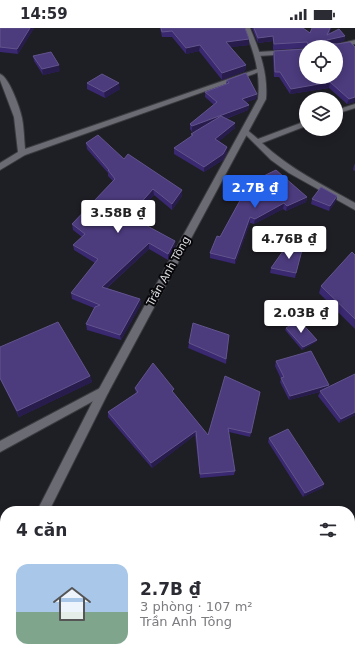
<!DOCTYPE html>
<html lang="vi">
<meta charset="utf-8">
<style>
body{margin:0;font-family:"DejaVu Sans",sans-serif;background:#f7f7f7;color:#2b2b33;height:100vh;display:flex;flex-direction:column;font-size:15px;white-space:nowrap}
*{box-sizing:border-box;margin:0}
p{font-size:13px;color:#7c7c81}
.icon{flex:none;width:22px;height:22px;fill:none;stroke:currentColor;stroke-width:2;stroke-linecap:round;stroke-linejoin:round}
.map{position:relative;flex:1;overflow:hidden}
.side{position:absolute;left:0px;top:478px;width:355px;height:156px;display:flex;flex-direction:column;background:#fff;border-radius:16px 16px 0 0;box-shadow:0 2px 10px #0003}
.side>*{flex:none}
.tools{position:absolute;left:299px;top:12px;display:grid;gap:8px}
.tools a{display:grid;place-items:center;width:44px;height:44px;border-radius:50%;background:#fff;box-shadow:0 2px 10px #0003;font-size:20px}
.price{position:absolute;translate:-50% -34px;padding:0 9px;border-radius:4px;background:#fff;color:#222;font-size:13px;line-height:26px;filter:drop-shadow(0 1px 2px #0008)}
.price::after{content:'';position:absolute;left:50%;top:24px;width:12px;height:9px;margin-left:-6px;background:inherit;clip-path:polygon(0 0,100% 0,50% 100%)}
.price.selected{background:#2563eb;color:#fff}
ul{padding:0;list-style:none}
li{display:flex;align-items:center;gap:12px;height:100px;padding:0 16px}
li span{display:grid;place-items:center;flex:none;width:112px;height:80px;border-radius:12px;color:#555}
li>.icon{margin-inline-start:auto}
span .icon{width:48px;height:48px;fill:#fffc;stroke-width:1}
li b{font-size:17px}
h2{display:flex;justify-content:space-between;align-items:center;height:48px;padding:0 16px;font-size:17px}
.status{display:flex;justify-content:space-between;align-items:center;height:28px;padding:0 20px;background:#fff;direction:ltr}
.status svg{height:11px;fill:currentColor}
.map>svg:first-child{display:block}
</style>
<div class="status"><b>14:59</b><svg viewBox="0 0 49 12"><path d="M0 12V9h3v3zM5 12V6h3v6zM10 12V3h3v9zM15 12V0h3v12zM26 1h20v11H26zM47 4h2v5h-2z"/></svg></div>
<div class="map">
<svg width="355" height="634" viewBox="0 0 355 634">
<rect width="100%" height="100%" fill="#1e1e25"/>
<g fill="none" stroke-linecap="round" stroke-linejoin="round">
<!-- minor casing -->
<g stroke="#3b3b41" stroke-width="2">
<g id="minor">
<polygon points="355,12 355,16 336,20 326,19"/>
<polygon points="306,21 306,25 258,28 255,26 258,24"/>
<path d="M260,40l2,1v2l-237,84 -25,15v-7l18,-11 -4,-35 -14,-37v-6c9,3 20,34 22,44 2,10 2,21 3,31z"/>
<polygon points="355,76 355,80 336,86 336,82"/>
<path d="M306,93v5l-44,17c28,26 61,42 93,60v7l-66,-37 -18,-13 -29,-29 4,-2 12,10z"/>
<polygon points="104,358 108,359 109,362 108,365 0,424 0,413"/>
</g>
</g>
<!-- tertiary casing -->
<g stroke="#3b3b41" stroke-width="2">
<g id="tertiary">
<path d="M244,0h6c10,24 18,45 16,71l-158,294 -59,118h-12l63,-124 158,-288c3,-26 -4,-47 -14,-71z"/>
<polygon points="5,552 5,571 0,573 0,554"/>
</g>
</g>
<!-- minor -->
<use href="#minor" fill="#6b6b73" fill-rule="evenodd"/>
<!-- tertiary -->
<use href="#tertiary" fill="#6b6b73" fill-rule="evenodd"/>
</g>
<!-- wall -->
<g fill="#3a2870">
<polygon points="0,0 34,0 18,26 0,24"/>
<polygon points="160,0 245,0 249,11 249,17 230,19 246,37 245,43 222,52 199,23 186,26 172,9 162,9"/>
<polygon points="252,0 303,0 310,5 312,0 331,0 329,7 339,1 345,8 344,13 333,16 337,16 350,14 355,19 355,74 347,76 329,60 290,66 279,49 274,49 273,29 274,23 306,21 306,49 336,49 336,19 306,19 306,20 273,22 273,13 258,15"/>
<polygon points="33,28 60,43 43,47 34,33"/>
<polygon points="227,52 257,66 256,71 246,74 249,77 248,82 226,91 235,95 235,100 219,113 227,119 227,124 223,132 204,144 174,126 174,120 191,109 191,106 202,100 192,104 190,101 190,96 214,77 205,69 205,64 226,56"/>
<polygon points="87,55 120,61 105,70 87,61"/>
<polygon points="86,115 124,131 182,168 172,182 154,167 133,190 175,219 168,232 149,221 107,260 140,271 141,276 121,312 87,302 86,296 94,280 72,271 71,265 95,235 74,222 73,217 82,209 73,202 72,196 113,153 108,148 108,145 87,121"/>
<polygon points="355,136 355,143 353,142 354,137"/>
<polygon points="237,161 307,169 306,174 286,183 283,181 254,196 250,195 235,236 210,230 210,225 220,209 241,170 236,167"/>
<polygon points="337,168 336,173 329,183 311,176 312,171"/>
<polygon points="302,222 295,250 270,245 271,240"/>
<polygon points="355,227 355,301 319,265 321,258"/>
<polygon points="286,300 316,314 302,322 285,302"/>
<polygon points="229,307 226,336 188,320 189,315"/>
<polygon points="0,319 90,348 92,354 19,389 0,351"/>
<polygon points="276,333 329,357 328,359 355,387 339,395 318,368 320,364 289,372 280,354 281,351 275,338"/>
<polygon points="135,360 174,365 208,407 260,364 250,409 229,404 235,443 234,447 200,450 195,407 152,440 108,389 108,384 136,366"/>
<polygon points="269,410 324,456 322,460 303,469 268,414"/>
<polygon points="240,629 297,629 292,634 244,634"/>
</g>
<!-- shaded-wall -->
<g fill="#281c4d">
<polygon points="30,0 34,0 18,26 17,21"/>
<polygon points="273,8 273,13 258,15 258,10"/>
<polygon points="345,8 344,13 326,18 327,12"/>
<polygon points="249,11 249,17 225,20 226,14"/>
<polygon points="200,17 199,23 186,26 186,20"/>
<polygon points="59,37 60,43 43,47 42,41"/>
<polygon points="246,37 245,43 222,52 222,45"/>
<polygon points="330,54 329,60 290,66 291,61"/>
<polygon points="119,55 120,61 105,70 104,64"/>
<polygon points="257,66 256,71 241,76 242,71"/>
<polygon points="355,69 355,74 347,76 349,71"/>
<polygon points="249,77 248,82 192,104 192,98"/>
<polygon points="235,95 235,100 215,117 215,111"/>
<polygon points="227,119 227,124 223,132 204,144 204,139"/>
<polygon points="153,161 154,167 130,194 129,188"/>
<polygon points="182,162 182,168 172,182 172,176"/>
<polygon points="337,168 336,173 329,183 330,178"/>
<polygon points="307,169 306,174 286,183 287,178"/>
<polygon points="284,175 283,181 254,196 255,191"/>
<polygon points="250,189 250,195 235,236 235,231"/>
<polygon points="175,213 175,219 168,232 168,226"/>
<polygon points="149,215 149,221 102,264 102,259"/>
<polygon points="140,271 141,276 121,312 120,307"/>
<polygon points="317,312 316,314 302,322 303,319"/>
<polygon points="90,348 92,354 19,389 17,383"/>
<polygon points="329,357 327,362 289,372 290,368"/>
<polygon points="355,384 355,387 339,395 341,391"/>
<polygon points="196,403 195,407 152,440 151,435"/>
<polygon points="324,456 322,460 303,469 305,465"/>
</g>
<!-- building -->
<g fill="#4c3b7d" stroke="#62548c">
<polygon points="0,0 30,0 17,21 0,19"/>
<polygon points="161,0 245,0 249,11 226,14 246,37 222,45 200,17 186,20 172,3 162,4"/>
<polygon points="254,0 303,0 310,5 312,0 330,0 327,7 339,1 345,8 327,12 326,15 337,16 350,14 355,19 355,69 349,71 330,54 291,61 280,44 275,44 274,23 306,21 306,49 336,49 336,19 308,19 308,16 307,14 274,16 273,8 258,10"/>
<polygon points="51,24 59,37 42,41 33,28"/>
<polygon points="246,45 257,66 242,71 249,77 192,98 190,96 217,74 205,64 229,55 227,52"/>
<polygon points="102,46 119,55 104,64 87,55"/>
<polygon points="221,88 235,95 215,111 227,119 223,126 204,139 174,120 193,107 191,106"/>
<polygon points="98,107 124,131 128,126 182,162 172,176 153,161 129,188 175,213 168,226 149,215 102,259 140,271 120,307 86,296 95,279 100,277 71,265 98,231 73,217 85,206 72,196 115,151 108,142 109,142 86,115"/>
<polygon points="276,142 307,169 287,178 284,175 255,191 250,189 235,231 210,225 217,208 220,209 243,167 237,161"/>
<polygon points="321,159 337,168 330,178 312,171"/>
<polygon points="288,216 302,222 296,245 271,240"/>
<polygon points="352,224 355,227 355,291 321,258"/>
<polygon points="299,292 317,312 303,319 286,300"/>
<polygon points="58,294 90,348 17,383 0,350 0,319"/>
<polygon points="193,295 229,307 226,331 189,315"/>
<polygon points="311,323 329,357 290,368 281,350 284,349 276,333"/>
<polygon points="153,335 174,361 172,363 208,407 225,348 260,364 251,405 228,400 235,443 200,446 196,403 151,435 108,384 138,364 135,360"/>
<polygon points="355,346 355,384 341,391 320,363"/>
<polygon points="288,401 324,456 305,465 269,410"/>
<polygon points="242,629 297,629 292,634 246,634"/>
</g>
<g text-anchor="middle" stroke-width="4" stroke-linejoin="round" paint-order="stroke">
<!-- street labels -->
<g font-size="11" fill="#dcdce1" stroke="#08080b">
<text transform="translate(168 243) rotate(-61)" y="4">Trần Anh Tông</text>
</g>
</g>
</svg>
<div class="tools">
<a><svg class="icon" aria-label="locate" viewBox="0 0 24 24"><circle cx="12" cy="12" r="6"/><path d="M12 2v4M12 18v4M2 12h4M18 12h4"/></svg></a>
<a><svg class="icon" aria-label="layers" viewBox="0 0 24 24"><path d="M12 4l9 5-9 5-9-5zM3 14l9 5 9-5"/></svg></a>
</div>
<b class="price selected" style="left:255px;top:181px">2.7B ₫</b>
<b class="price" style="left:118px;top:206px">3.58B ₫</b>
<b class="price" style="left:289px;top:232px">4.76B ₫</b>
<b class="price" style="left:301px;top:306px">2.03B ₫</b>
<section class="side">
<h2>4 căn<svg class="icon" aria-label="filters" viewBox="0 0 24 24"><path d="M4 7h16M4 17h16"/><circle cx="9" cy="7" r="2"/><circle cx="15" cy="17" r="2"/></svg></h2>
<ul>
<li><span style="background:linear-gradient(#a9c7e8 60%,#7fa58c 0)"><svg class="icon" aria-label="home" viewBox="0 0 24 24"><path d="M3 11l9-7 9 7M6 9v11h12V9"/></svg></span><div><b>2.7B ₫</b><p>3 phòng · 107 m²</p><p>Trần Anh Tông</p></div></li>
</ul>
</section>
</div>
